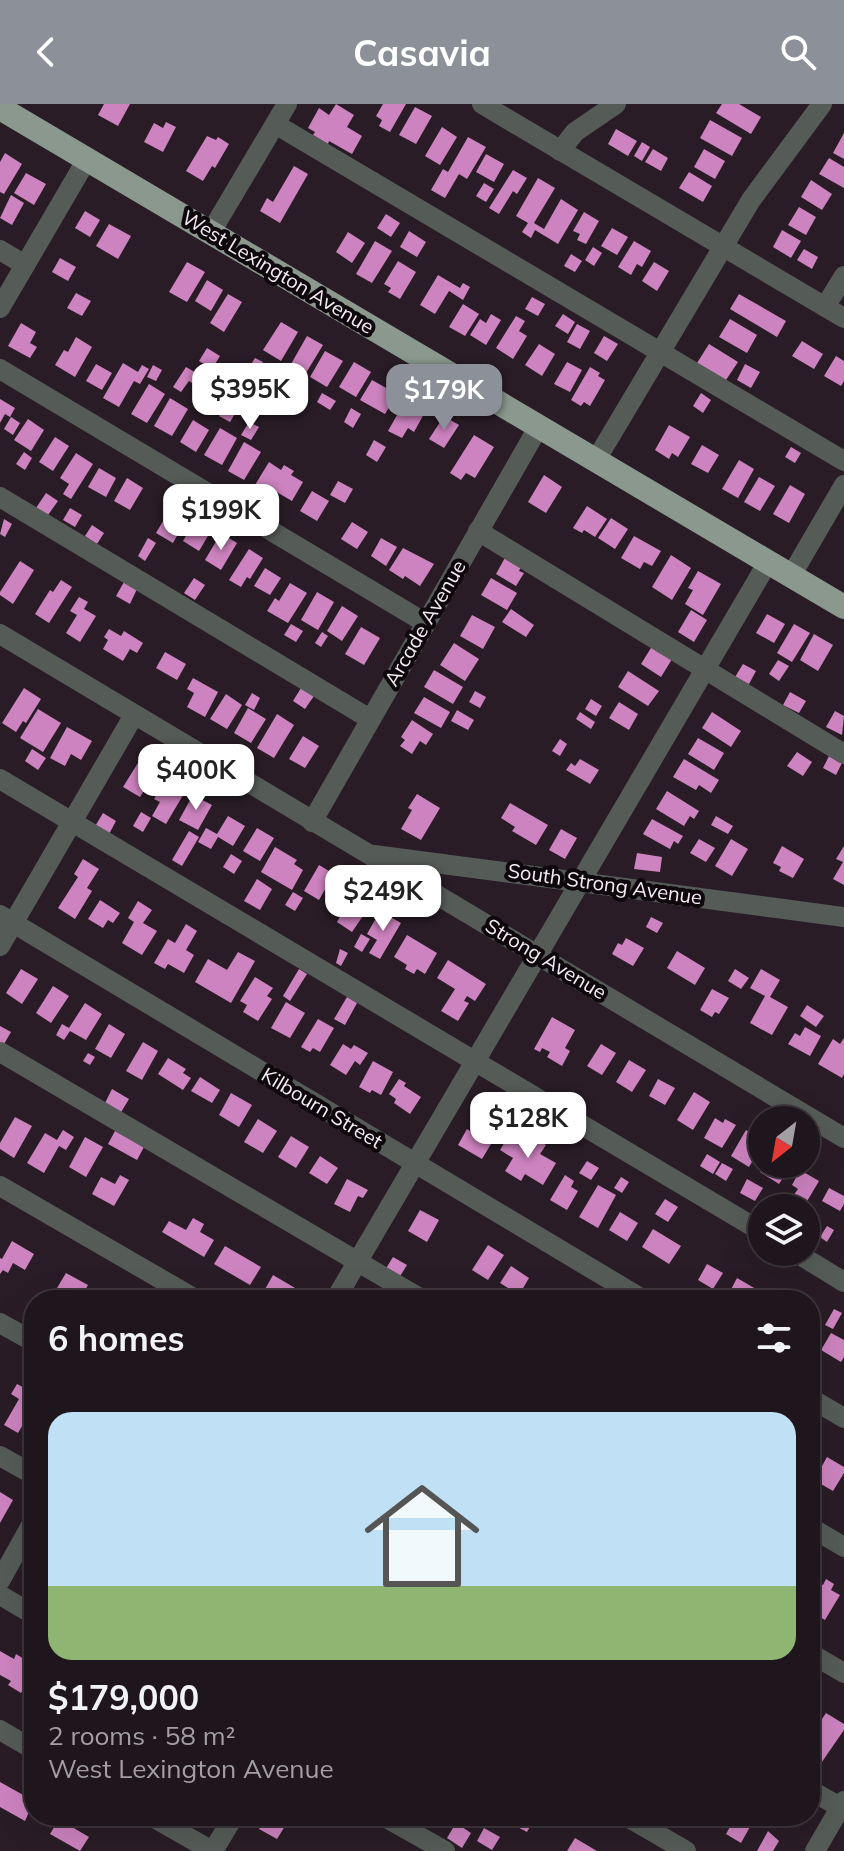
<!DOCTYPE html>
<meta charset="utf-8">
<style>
body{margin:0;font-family:Mulish,sans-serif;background:#2c2229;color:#f1f3f6;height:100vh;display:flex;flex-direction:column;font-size:30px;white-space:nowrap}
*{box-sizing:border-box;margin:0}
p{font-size:26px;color:#a19fa3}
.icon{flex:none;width:44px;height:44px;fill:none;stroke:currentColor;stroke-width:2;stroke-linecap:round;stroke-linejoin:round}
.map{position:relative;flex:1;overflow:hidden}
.drawer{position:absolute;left:24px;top:1186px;width:796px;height:536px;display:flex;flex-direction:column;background:#1f151c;border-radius:32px;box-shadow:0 8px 32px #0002,0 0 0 2px #3c343b}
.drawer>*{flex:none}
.needle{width:52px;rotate:211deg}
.buttons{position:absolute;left:748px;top:1002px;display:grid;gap:16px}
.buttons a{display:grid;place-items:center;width:72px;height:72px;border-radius:50%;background:#1f151c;box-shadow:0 8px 32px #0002,0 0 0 2px #3c343b;font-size:40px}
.price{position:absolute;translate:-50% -68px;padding:0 18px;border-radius:16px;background:#fff;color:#222;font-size:26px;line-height:52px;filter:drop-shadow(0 2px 4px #0008)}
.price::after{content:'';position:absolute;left:50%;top:48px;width:24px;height:18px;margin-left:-12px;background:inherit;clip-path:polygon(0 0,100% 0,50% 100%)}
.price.active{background:#8c9099;color:#fff}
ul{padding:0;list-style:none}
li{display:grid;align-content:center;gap:16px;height:424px;padding:0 24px}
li+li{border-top:2px solid #3c343b}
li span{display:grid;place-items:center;height:248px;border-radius:24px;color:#555}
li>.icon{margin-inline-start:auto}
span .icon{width:144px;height:144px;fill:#fffc;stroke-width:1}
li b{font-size:34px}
h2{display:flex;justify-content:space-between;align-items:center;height:96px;padding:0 24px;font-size:34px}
header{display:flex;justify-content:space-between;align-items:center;height:104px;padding:0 24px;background:#8c9099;color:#fff;font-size:36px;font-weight:700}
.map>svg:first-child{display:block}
</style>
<header><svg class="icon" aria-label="back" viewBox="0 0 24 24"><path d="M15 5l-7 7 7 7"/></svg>Casavia<svg class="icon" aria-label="search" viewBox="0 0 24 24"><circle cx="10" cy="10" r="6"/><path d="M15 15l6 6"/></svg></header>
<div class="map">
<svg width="844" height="1747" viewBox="0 0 844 1747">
<rect width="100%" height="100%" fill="#291c26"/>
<!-- building -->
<g fill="#cd83bf">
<polygon points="104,0 130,0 118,22 98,11"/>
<polygon points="336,0 354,11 347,23 362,32 352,50 329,37 328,40 313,31 315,28 308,24 319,4 329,11"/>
<polygon points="383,0 406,0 390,28 379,22 382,16 376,12"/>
<polygon points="722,0 739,0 761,13 751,30 716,9"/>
<polygon points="415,3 432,12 416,40 399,31"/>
<polygon points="710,16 742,34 732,52 700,34"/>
<polygon points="166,18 176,23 163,48 144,38 154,19 163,24"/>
<polygon points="442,23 457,33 440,61 425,52"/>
<polygon points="616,25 637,37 628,52 608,40"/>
<polygon points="844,29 844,55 833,49"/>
<polygon points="207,32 216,36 218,33 229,40 215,64 212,62 203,77 186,67"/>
<polygon points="468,33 486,43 467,75 459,70 445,94 431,86 443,65 448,68"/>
<polygon points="642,38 650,43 642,57 634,52"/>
<polygon points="653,45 668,54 661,67 645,58"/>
<polygon points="704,45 725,57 715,75 694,63"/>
<polygon points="5,49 22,60 4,90 0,88 0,58"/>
<polygon points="486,50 504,60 494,78 476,68"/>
<polygon points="829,54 844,63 844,84 819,70"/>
<polygon points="294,62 308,70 280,119 260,107 267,94 273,98"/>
<polygon points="513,66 527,74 517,90 513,87 499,110 489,104"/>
<polygon points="689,68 712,82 703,98 679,84"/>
<polygon points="26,69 46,80 34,101 14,89"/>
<polygon points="538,74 555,84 534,119 544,125 561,95 578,106 558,140 535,126 531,134 522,128 528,119 516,112"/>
<polygon points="811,76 832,90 822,106 801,93"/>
<polygon points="484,79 494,85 486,98 476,92"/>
<polygon points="11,91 24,99 12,121 0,114"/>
<polygon points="799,103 816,113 806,131 788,121"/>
<polygon points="85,107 100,116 90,133 75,124"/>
<polygon points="584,108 599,117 586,140 577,136 580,130 573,127"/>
<polygon points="386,110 400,119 391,133 377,124"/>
<polygon points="109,120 131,132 118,155 96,142"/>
<polygon points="612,124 628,133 617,151 601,142"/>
<polygon points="782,126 801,137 791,154 773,143"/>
<polygon points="409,127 426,138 417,153 400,143"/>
<polygon points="348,128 365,139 352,159 336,148"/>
<polygon points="375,137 392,147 372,179 356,170"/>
<polygon points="634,137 651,147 642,163 637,160 631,171 618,163"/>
<polygon points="593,143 602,149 594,162 585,156"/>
<polygon points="804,145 818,153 812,165 797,156"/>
<polygon points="571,150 582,157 575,168 564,162"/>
<polygon points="60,154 76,163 68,177 52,168"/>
<polygon points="398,157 416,168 400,195 388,188 391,184 384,180"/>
<polygon points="187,158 205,168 187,198 169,188"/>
<polygon points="654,158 669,167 657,187 642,177"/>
<polygon points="438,171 460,184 463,179 470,183 463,196 449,187 435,210 420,201"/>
<polygon points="207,176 223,186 211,207 195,197"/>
<polygon points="76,189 91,197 82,212 67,204"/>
<polygon points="228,190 242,198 224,228 210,219"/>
<polygon points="739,190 786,217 777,233 730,205"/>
<polygon points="532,193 545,200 538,212 525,205"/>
<polygon points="463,200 479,210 465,232 449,223"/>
<polygon points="491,210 501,216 486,241 470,231 480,215 486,219"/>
<polygon points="563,210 575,218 568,230 555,222"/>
<polygon points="516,212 525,217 519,227 527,232 513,255 496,244"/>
<polygon points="730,215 757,231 747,249 719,233"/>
<polygon points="281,218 298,228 281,257 263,246"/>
<polygon points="21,219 36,228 30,239 37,243 30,254 8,242"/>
<polygon points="577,220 590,227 580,245 567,238"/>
<polygon points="307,232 323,241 306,269 291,260"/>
<polygon points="604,232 618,240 607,257 594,249"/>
<polygon points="76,233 92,243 75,273 55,261 64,246 68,248"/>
<polygon points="802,237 823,250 814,265 792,252"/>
<polygon points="539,240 555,250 542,272 525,261"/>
<polygon points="709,240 738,258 726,276 697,259"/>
<polygon points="207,244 220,252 212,265 199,257"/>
<polygon points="325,247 343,257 327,283 310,273"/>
<polygon points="836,252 844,257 844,277 841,282 824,272"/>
<polygon points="255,254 263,258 256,270 248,265"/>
<polygon points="354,258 371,268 356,293 339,283"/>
<polygon points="567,258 582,266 570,288 554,280"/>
<polygon points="123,259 138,268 142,261 149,265 140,280 134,277 119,303 103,294"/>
<polygon points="96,260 112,269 102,286 86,277"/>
<polygon points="745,260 760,268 751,284 737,276"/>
<polygon points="153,261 162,266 156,277 147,273"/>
<polygon points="186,263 198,270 192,279 189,277 181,288 173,283"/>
<polygon points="590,263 600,269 598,272 605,276 590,302 584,298 581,302 571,296"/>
<polygon points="273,276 287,283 279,297 265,290"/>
<polygon points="372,276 388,285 390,282 399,287 385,310 360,296"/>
<polygon points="149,280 165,290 147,319 131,310"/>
<polygon points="235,287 245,293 230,318 219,312"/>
<polygon points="322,289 336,297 330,306 317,298"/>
<polygon points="701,289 711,296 703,309 693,302"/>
<polygon points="170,294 188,305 172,332 154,322"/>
<polygon points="0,295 15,304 10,313 5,310 0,319"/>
<polygon points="405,297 425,308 414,328 408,324 402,334 388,327"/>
<polygon points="351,304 361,310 353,324 344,318"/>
<polygon points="444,312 459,321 444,344 429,335"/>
<polygon points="11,313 20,319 13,331 4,325"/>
<polygon points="28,315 44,326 31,347 14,336"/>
<polygon points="193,316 209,326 196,348 180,338"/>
<polygon points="249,318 259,323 251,336 241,331"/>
<polygon points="669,321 690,333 678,353 672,349 669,355 655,346"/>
<polygon points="220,324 237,334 222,361 204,351"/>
<polygon points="474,331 494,343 475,374 466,369 461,376 450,369"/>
<polygon points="55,333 69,342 53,367 39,358"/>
<polygon points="374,336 386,343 377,358 366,351"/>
<polygon points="244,338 261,348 244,376 228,367"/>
<polygon points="702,341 719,351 708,369 691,360"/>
<polygon points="791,343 801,349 795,359 785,353"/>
<polygon points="24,348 32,354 25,366 16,360"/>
<polygon points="76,349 93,360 71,395 63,390 69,380 60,374"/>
<polygon points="739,356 754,365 738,394 722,385"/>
<polygon points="269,358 281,366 284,361 294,367 291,371 303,378 292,397 268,383 265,387 255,381"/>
<polygon points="99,364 116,374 106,393 88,383"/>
<polygon points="544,371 562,383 546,409 528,398"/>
<polygon points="759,373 775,382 760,407 744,398"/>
<polygon points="127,374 143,384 130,406 114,397"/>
<polygon points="338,377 353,385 345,399 330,391"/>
<polygon points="790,381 805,390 789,419 773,410"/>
<polygon points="312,387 329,397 317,417 300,407"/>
<polygon points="46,389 58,397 48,411 36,404"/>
<polygon points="172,402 188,412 173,439 156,429"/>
<polygon points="587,402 607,415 595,433 584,426 582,429 573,424"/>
<polygon points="70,404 82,411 75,423 63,416"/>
<polygon points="611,414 628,425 615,445 598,434"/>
<polygon points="4,415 12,420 5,433 0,430"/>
<polygon points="196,415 212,425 199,447 183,437"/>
<polygon points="352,418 368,428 357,445 341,435"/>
<polygon points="92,421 104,429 97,440 85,432"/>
<polygon points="221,429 237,439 221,466 205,456"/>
<polygon points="634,432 661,447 652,462 644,458 640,465 621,454"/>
<polygon points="148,434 156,439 145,457 138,452"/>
<polygon points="381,434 397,443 386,462 371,452"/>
<polygon points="403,444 434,460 420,482 405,472 403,475 389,466"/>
<polygon points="249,445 263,454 250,475 247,473 241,483 229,476"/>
<polygon points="507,450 523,459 519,467 524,469 516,482 496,470"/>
<polygon points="671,451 691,464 672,496 652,483"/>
<polygon points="20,457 34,466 13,500 0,491 0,488"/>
<polygon points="265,464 281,474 270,491 254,482"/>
<polygon points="698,467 721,480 703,511 685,500 693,486 688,484"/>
<polygon points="194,474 205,481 195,496 184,489"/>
<polygon points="491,474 517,489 507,506 481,491"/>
<polygon points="61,476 72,483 49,519 35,510 50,486 53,488"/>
<polygon points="124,478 137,485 130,500 116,492"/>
<polygon points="290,479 307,489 288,519 267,507 275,494 279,497"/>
<polygon points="317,488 334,498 318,526 301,516"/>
<polygon points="79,493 88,498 84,505 96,512 80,538 66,529 77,511 70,507"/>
<polygon points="342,502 358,512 342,537 327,527"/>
<polygon points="511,505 534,521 526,533 502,518"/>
<polygon points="691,506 707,516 694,538 678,528"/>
<polygon points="767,510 785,520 774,539 756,529"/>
<polygon points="472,511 495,523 483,545 460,532"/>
<polygon points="291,520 303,527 296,538 284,531"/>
<polygon points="794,520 810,529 792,558 777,549"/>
<polygon points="361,523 380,534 364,561 345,550"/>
<polygon points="109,525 121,532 124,527 143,539 137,549 130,545 123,557 103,545 108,536 104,533"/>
<polygon points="322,528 328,532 321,543 315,539"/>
<polygon points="814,530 833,541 818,567 800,556"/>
<polygon points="454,539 479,555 465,577 440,561"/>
<polygon points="654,539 674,552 661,573 641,560"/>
<polygon points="165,548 186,560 177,576 156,564"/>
<polygon points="778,556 789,562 779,577 769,570"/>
<polygon points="743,560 756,567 749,580 735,573"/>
<polygon points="434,566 463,583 453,600 424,583"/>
<polygon points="628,567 659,587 648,602 618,583"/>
<polygon points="193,574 218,588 205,613 187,603 194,589 187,585"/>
<polygon points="24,584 41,595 26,619 23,617 16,628 2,619"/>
<polygon points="301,584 314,592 305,605 293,597"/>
<polygon points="475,587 486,593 480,604 469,598"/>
<polygon points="790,588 806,597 799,609 783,601"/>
<polygon points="252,589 260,594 254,606 245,601"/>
<polygon points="226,590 242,601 227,625 210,615"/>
<polygon points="424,593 450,608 441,624 414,609"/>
<polygon points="591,595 602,602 596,612 585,605"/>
<polygon points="619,598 638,610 629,626 609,614"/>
<polygon points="248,604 266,615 251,639 234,629"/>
<polygon points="38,605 61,619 43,648 20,634"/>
<polygon points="457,606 474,616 468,626 451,617"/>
<polygon points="835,607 844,612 842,631 826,623"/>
<polygon points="580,608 595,618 591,625 576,615"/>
<polygon points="712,608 741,627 731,643 702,624"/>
<polygon points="277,610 294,621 274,654 257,644"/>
<polygon points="412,616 433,630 426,641 420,637 412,650 400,642 405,636 401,633"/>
<polygon points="67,623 92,637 81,656 71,650 65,662 50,654"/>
<polygon points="303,632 319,642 305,664 289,655"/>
<polygon points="698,634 724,649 714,666 688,650"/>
<polygon points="560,635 567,640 560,652 552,647"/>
<polygon points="32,645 46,654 38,666 25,657"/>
<polygon points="797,648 812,658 803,672 787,662"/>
<polygon points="829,652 842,659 836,671 823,664"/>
<polygon points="141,654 158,664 140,693 123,683"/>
<polygon points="580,655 599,666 590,680 566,666 571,659 575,662"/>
<polygon points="684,655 719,676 711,689 699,681 696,686 673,673"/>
<polygon points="169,669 189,681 166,720 152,712 160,698 154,695"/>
<polygon points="667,687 699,707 694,715 690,712 684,722 656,705"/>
<polygon points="417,690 440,704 421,736 401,725 412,706 408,704"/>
<polygon points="193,691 212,701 198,726 179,716"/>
<polygon points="510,699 548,721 536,741 512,727 515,723 501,714"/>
<polygon points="141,708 151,714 143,728 133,722"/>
<polygon points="103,709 116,717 108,732 94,724"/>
<polygon points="228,712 245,722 233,742 218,733 211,745 198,738 206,724 217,730"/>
<polygon points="716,712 733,722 728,730 711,721"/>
<polygon points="652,715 683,732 678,740 674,737 670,745 643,730"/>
<polygon points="257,724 274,734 260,757 243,747"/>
<polygon points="561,725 577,734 565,755 549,746"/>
<polygon points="189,727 199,733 182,762 172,756"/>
<polygon points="699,735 715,744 706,758 690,749"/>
<polygon points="731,735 748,745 732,772 715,762"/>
<polygon points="782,742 804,755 793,774 779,767 781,763 773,759"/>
<polygon points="844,742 844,781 833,775 843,758 836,755"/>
<polygon points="275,743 297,756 294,760 303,766 292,786 261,768"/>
<polygon points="637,749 662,753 660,768 634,765"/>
<polygon points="231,750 242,757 234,770 223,763"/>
<polygon points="83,755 99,765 87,784 92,787 75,815 58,804 78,773 74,770"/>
<polygon points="319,761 334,770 319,796 304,787"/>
<polygon points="257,775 272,785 260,806 244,797"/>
<polygon points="293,788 303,794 295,807 285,801"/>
<polygon points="342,789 367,806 352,828 337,818 341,811 331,805"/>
<polygon points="100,796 120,809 113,819 108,816 103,824 88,815"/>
<polygon points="138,797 152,806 143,819 157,827 142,851 122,839 134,818 128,814"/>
<polygon points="380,807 401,819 380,855 369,849 377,836 367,830"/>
<polygon points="651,813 663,819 657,829 646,823"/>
<polygon points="186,820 197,827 186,846 194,851 184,869 168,860 165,865 154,859 168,835 175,839"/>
<polygon points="361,830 370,835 362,848 354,843"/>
<polygon points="407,831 437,849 425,870 417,865 414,870 405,865 407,861 394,853"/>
<polygon points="626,834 644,844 633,862 612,850 618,839 622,841"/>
<polygon points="340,845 348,849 341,862 336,859"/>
<polygon points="677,847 705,864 695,881 667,864"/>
<polygon points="238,848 255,857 231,899 195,878 208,855 227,866"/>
<polygon points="448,856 486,880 475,897 467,892 464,897 469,899 458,917 441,907 455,885 437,874"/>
<polygon points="21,865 38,875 22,900 6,889"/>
<polygon points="299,865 307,870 290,897 283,892"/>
<polygon points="735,865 749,874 741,885 728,877"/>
<polygon points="761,865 780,876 770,893 788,903 772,931 750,919 765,892 750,884"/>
<polygon points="255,873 273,884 267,892 272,895 258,917 243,908 247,901 240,897"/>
<polygon points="53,882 69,892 51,919 36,909"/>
<polygon points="712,885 729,894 719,910 715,908 712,913 700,906"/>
<polygon points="347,893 357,899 345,921 334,915"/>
<polygon points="286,898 305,909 290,934 271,924"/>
<polygon points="85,899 102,910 86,936 70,927 64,936 56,931 62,920 69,924"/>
<polygon points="807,901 824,912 816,923 800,912"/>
<polygon points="552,913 575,926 565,944 570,947 562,962 547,953 550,948 542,944 540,948 534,945"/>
<polygon points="318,915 334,924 320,948 313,944 310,948 301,943"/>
<polygon points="109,920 125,930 111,954 95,945"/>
<polygon points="0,922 11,928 4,940 0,938"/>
<polygon points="805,923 821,932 810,952 788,940 795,929 800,932"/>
<polygon points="844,934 844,970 842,974 818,960 833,935 840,940"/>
<polygon points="143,938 158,947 142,976 126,967"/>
<polygon points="343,940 351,945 354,941 368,949 360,961 355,957 346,971 330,961"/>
<polygon points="601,940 616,949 602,971 587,962"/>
<polygon points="88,949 95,953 90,961 83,957"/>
<polygon points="168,954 186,965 183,969 191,974 183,986 158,970"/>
<polygon points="629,956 646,966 632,988 616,978"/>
<polygon points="373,957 393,968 381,991 372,986 370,989 359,983"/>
<polygon points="200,973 220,986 212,999 191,987"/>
<polygon points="399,975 406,979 404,982 421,993 410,1010 394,999 396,995 389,990"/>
<polygon points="658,975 675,984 665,1001 649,992"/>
<polygon points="112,985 129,995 120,1010 104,1001"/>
<polygon points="694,988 710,998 693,1026 677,1016"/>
<polygon points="231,989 252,1001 239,1023 219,1011"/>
<polygon points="480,1000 509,1017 497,1037 494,1035 482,1055 458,1041 467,1025 478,1032 484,1023 471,1015"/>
<polygon points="15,1013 32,1022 14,1054 0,1045 0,1039"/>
<polygon points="715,1014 723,1019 725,1015 736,1021 722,1044 704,1034"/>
<polygon points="258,1015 277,1027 263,1049 244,1038"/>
<polygon points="63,1026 74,1033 66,1046 59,1042 44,1069 27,1059 45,1029 57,1036"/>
<polygon points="746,1026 762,1035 762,1041 749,1063 731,1052"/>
<polygon points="115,1027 144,1043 137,1056 108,1040"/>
<polygon points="509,1031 530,1044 535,1035 546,1041 540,1050 556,1059 543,1081 525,1070 521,1077 505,1067 513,1054 500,1046"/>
<polygon points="291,1032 309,1043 296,1064 278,1053"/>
<polygon points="85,1033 103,1043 86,1073 69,1063"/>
<polygon points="707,1050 720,1058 713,1070 700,1062"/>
<polygon points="320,1052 338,1064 327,1080 309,1069"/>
<polygon points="587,1057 599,1064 591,1076 579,1069"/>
<polygon points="722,1059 733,1065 726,1077 715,1070"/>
<polygon points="765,1060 784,1060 790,1063 779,1080 760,1068"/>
<polygon points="800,1066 819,1077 806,1099 793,1092 798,1085 792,1081"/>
<polygon points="120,1071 129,1076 114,1102 92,1090 101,1073 115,1080"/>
<polygon points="565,1071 574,1077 571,1083 578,1087 567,1106 550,1096"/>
<polygon points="621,1073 629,1078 622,1089 614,1084"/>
<polygon points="347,1075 368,1086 363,1094 358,1092 350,1108 334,1100"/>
<polygon points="747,1075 763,1084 755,1097 740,1089"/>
<polygon points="598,1081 616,1091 598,1124 579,1113"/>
<polygon points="829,1084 844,1092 844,1100 840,1107 822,1097"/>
<polygon points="780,1092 793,1100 790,1104 773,1104"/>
<polygon points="665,1095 678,1103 668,1118 655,1110"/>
<polygon points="420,1106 439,1116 427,1138 408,1127"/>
<polygon points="620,1108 638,1119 627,1137 609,1126"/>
<polygon points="193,1114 204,1120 200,1128 214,1136 204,1153 162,1128 169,1117 186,1126"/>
<polygon points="827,1122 834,1126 827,1138 820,1133"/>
<polygon points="653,1125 681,1142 669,1160 642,1143"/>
<polygon points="12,1137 34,1150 25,1166 13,1159 8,1169 3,1166 0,1170 0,1154 2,1155"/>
<polygon points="488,1141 504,1151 488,1176 472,1166"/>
<polygon points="225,1142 261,1163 250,1181 214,1160"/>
<polygon points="393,1153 407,1161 399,1174 385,1166"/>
<polygon points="707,1160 723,1169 713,1185 698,1176"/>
<polygon points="511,1162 529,1174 519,1191 500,1179"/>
<polygon points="66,1169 88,1181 83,1190 93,1196 77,1196 57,1184"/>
<polygon points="273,1171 307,1191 304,1196 278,1196 264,1187"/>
<polygon points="737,1174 756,1185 750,1196 737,1196 728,1191"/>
<polygon points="546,1184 568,1196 543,1196 540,1194"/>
<polygon points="834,1205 842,1209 833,1225 825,1221"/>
<polygon points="812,1209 819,1214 810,1228 810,1212"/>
<polygon points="831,1229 844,1236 844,1253 841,1258 821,1246"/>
<polygon points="17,1280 34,1289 34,1302 18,1329 4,1321 19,1295 11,1290"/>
<polygon points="827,1353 844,1363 844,1369 833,1387 814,1376"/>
<polygon points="0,1388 13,1396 0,1419"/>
<polygon points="810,1474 823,1481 826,1475 834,1480 831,1486 840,1491 825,1516 810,1507 814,1496 810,1493"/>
<polygon points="0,1547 14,1555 16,1550 29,1558 26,1562 34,1567 21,1589 8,1581 11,1577 0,1571"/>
<polygon points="826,1609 844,1620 844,1626 817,1665 810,1661 810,1633"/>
<polygon points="0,1678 34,1697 25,1717 0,1703"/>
<polygon points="61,1712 75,1719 72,1723 89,1733 80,1747 50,1730"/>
<polygon points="267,1712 290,1714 277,1735 259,1725"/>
<polygon points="506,1712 536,1712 527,1728 504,1716"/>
<polygon points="736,1712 756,1712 741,1739 726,1730"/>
<polygon points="456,1719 471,1729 462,1744 447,1734"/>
<polygon points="484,1724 500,1733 492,1746 477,1737"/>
<polygon points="768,1727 779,1737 773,1747 757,1747"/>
<polygon points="575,1734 597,1747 567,1747"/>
</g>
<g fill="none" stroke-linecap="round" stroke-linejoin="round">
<!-- minor -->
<g stroke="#555c57" stroke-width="20">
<polyline points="482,0 844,214"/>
<polyline points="275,20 844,357"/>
<polyline points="560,47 575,28 616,0"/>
<polyline points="211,128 287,0"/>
<polyline points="0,146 25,161"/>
<polyline points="825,203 844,172"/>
<polyline points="0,204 87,55"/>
<polyline points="0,265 424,518"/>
<polyline points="596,356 751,96 822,0"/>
<polyline points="0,393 370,615"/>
<polyline points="478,427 844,650"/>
<polyline points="791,472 844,381"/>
<polyline points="0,530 844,1034"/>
<polyline points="0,675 762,1128"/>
<polyline points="312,718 539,322"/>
<polyline points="374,751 844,813"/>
<polyline points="0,811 644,1196"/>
<polyline points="0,842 134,611"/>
<polyline points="0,948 423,1196"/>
<polyline points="0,1082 197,1196"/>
<polyline points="795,1148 844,1178"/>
<polyline points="335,1196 768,458"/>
<polyline points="0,1219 34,1238"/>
<polyline points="810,1294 844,1314"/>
<polyline points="0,1352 34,1371"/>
<polyline points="810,1423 844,1443"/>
<polyline points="0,1477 34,1416"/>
<polyline points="0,1491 34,1511"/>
<polyline points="810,1549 844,1569"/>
<polyline points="0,1626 34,1646"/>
<polyline points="810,1686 840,1703"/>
<polyline points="151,1712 212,1747"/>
<polyline points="383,1712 445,1747"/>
<polyline points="626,1712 686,1747"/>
<polyline points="213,1747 234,1712"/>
<polyline points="815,1747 844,1697"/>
</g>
<!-- major -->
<polyline stroke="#8a988d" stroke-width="24" points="0,4 844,503"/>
</g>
<g text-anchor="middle" stroke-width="8" stroke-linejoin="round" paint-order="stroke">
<!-- street labels -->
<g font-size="20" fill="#f6edf4" stroke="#0e080d">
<text transform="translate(278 168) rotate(31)" y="7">West Lexington Avenue</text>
<text transform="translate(425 519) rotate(-60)" y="7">Arcade Avenue</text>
<text transform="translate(605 780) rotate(8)" y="7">South Strong Avenue</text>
<text transform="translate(546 855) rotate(31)" y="7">Strong Avenue</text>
<text transform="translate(322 1004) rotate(31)" y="7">Kilbourn Street</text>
</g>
</g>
</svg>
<div class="buttons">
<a><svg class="needle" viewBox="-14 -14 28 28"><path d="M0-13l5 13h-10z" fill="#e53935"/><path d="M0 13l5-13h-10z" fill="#a19fa3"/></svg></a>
<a><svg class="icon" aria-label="layers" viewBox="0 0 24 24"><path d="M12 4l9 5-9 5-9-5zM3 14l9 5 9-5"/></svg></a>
</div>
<b class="price" style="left:250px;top:327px">$395K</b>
<b class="price active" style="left:444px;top:328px">$179K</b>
<b class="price" style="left:221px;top:448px">$199K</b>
<b class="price" style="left:196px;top:708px">$400K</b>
<b class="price" style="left:383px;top:829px">$249K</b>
<b class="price" style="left:528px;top:1056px">$128K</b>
<section class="drawer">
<h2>6 homes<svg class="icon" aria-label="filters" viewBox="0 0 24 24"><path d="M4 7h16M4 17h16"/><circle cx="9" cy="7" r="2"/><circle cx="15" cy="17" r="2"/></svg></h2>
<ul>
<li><span style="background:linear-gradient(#bfe0f5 70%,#8fb573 0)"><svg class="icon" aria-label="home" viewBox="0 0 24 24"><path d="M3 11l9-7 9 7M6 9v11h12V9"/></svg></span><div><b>$179,000</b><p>2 rooms · 58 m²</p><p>West Lexington Avenue</p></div></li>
</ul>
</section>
</div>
